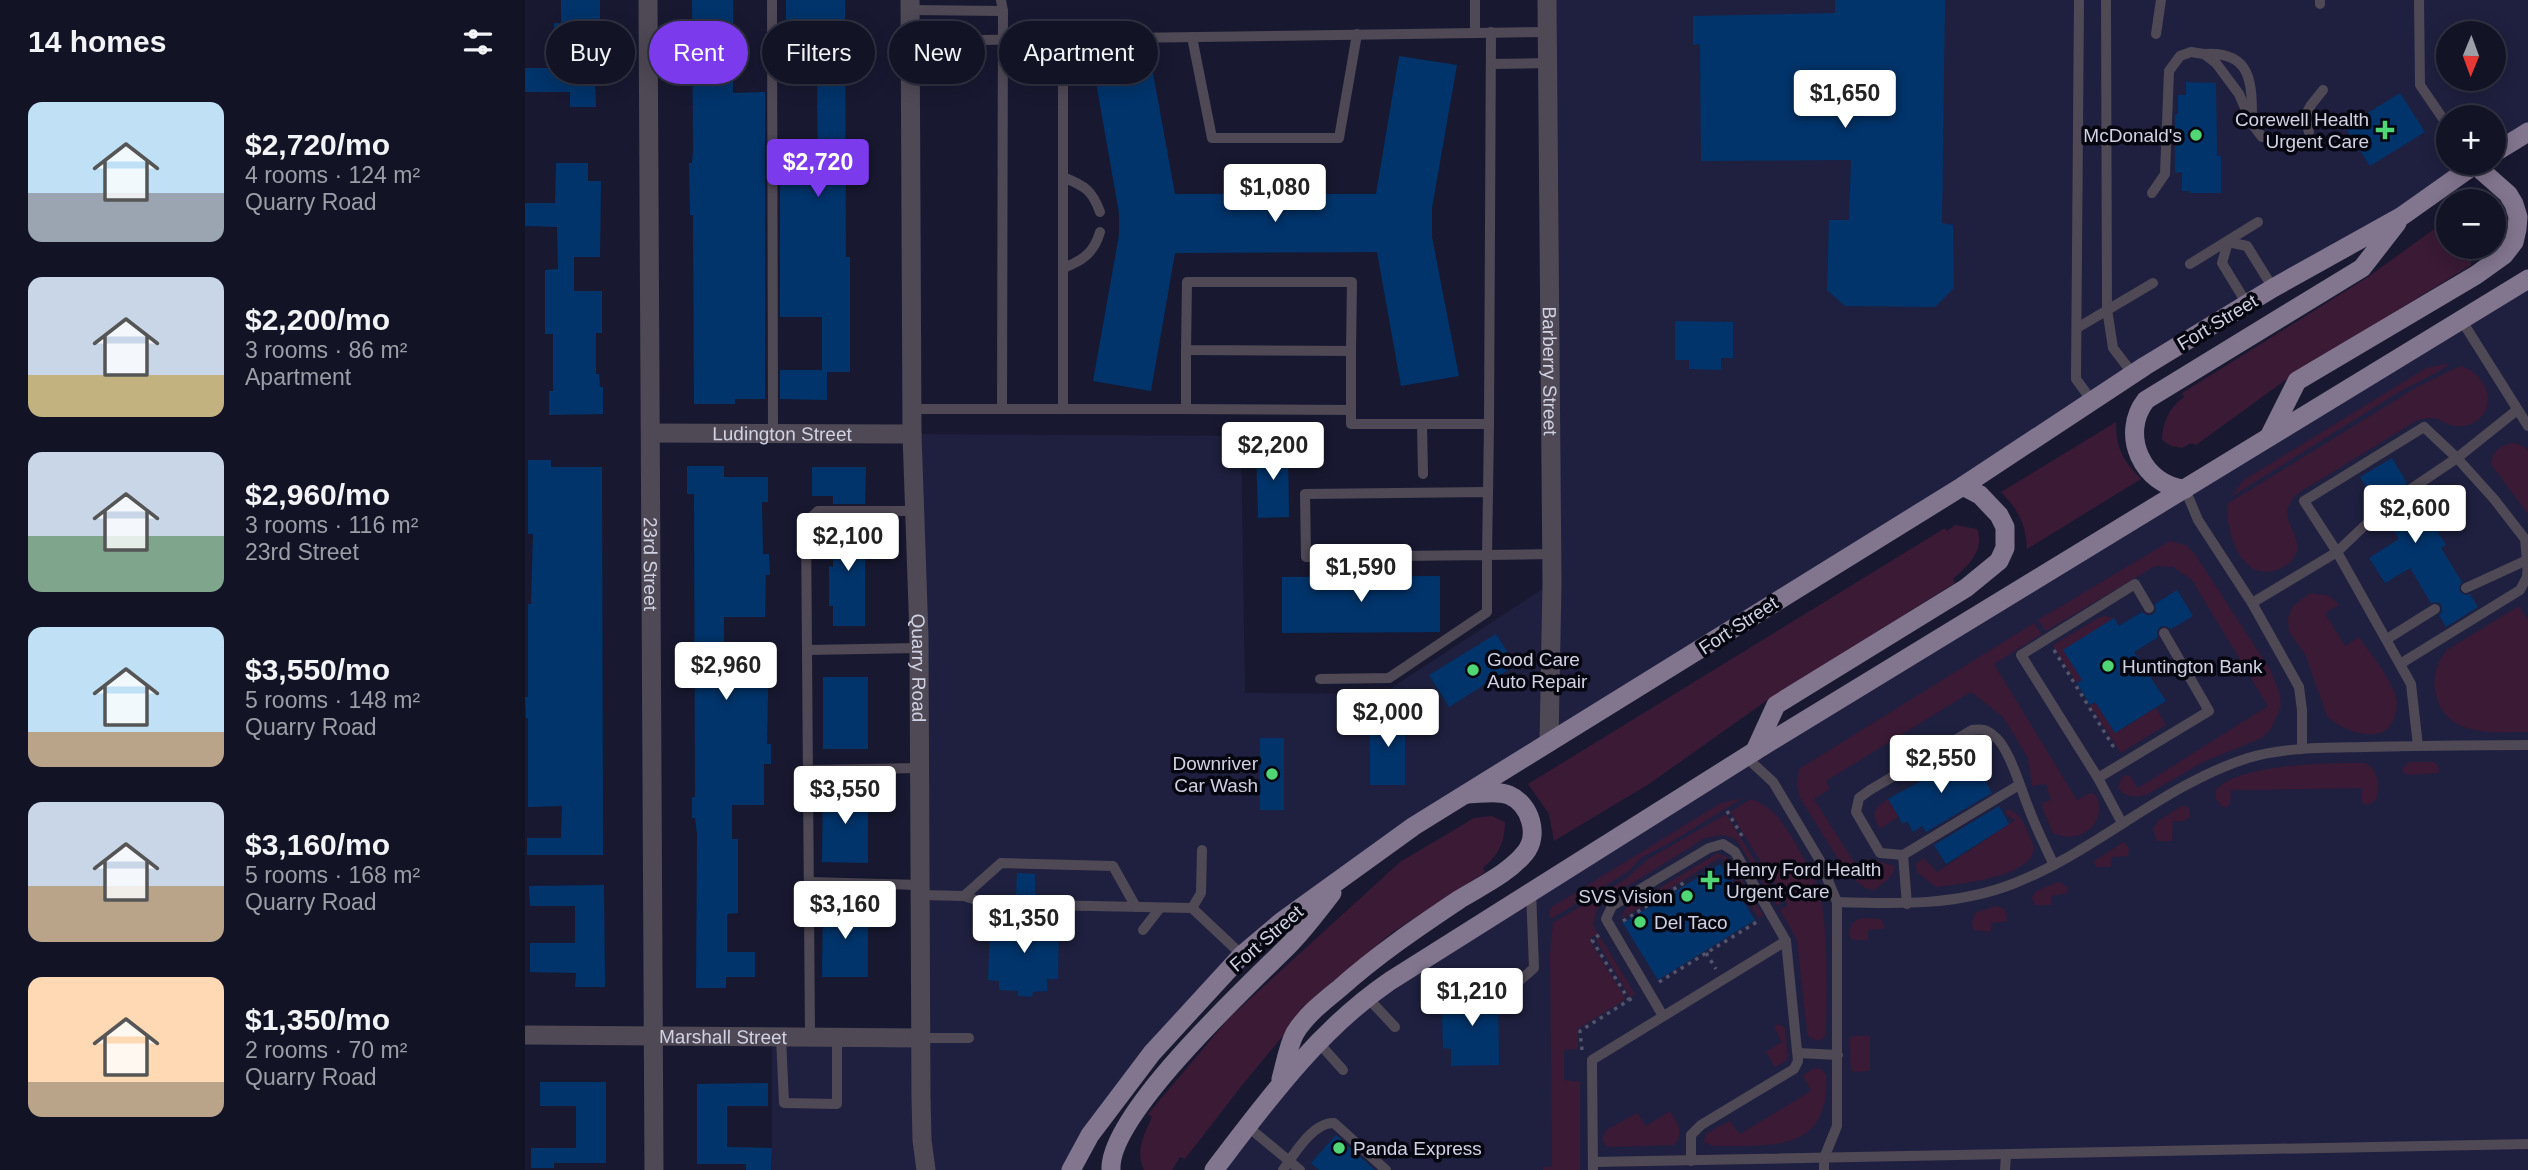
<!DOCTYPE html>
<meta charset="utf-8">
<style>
body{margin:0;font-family:Arial,sans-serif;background:#1b1c2d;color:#f1f3f6;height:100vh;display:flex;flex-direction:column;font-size:26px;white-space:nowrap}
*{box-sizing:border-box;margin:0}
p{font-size:23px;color:#9c9ea7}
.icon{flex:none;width:38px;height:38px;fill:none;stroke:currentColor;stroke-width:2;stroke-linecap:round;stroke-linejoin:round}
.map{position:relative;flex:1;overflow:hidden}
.drawer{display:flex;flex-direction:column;background:#121325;width:525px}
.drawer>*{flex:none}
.guide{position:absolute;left:21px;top:21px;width:665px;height:63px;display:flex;gap:14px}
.needle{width:46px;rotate:181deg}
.fabs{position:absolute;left:1911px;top:21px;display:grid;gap:14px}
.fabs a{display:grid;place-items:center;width:70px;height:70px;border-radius:50%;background:#121325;box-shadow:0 4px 18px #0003,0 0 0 2px #313242;font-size:35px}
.price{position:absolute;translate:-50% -60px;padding:0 16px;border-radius:7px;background:#fff;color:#222;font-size:23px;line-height:46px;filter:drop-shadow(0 2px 4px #0008)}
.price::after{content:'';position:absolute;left:50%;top:42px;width:21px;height:16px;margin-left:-10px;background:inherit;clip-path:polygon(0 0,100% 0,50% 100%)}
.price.selected{background:#7c3aed;color:#fff}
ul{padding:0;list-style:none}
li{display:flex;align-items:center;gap:21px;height:175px;padding:0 28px}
li span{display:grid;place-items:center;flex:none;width:196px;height:140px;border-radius:14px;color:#555}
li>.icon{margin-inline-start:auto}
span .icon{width:84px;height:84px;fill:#fffc;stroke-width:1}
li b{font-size:30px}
h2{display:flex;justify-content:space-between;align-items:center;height:84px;padding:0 28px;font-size:30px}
.chip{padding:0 24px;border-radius:32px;background:#121325;box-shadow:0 4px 18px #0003,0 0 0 2px #313242;font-size:24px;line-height:63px}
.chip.selected{background:#7c3aed;color:#fff}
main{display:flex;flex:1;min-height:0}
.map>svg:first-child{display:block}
</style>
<main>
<section class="drawer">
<h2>14 homes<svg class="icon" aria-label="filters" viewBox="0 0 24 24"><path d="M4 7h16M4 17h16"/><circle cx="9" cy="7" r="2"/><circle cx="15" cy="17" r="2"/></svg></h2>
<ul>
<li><span style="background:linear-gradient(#bfe0f5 65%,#9aa5b1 0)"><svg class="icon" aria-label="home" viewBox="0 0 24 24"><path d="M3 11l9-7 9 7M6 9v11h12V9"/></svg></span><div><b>$2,720/mo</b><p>4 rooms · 124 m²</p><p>Quarry Road</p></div></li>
<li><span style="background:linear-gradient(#c9d6e8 70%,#c2b280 0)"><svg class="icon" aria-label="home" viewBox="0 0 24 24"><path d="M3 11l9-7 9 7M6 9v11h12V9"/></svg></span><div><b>$2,200/mo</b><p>3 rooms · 86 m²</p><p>Apartment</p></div></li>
<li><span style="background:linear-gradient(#c9d6e8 60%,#7fa58c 0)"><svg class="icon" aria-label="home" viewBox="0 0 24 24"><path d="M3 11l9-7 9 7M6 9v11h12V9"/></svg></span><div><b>$2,960/mo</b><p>3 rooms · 116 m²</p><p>23rd Street</p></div></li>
<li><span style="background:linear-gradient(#bfe0f5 75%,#b9a48a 0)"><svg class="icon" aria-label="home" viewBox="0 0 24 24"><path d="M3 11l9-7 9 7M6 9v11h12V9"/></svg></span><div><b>$3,550/mo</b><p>5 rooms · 148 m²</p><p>Quarry Road</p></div></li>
<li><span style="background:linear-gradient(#c9d6e8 60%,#b9a48a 0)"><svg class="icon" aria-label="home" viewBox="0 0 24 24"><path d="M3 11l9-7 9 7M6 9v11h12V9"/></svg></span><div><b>$3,160/mo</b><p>5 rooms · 168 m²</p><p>Quarry Road</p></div></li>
<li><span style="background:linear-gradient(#ffd9b3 75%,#b9a48a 0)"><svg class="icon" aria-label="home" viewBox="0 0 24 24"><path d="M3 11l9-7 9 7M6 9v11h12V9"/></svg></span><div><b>$1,350/mo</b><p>2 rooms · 70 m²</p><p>Quarry Road</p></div></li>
</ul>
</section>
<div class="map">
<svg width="2003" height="1170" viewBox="0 0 2003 1170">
<rect width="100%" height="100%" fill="#181931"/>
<!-- built -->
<g fill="#1f203f" fill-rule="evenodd">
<path d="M1022,0h981v132l-34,21v-36h-46v46h29l-928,579 -307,213 -171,215h-299v-133l149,1 -9,-604 329,2 4,257 137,1 170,-111zM1923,33h46v46h-46z"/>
<polygon points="2003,279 2003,1170 689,1170 842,997"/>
</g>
<!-- green -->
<g fill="#3a1a35">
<path d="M1923,219v28h37l-14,13v5l-180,111 -95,69 -5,-2 -9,5 -11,-2 -9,-6c0,-17 8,-34 22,-43l-2,-4 186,-116z"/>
<polygon points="1925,363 1915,371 1876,391 1706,497 1719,480 1901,368"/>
<path d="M1935,366c36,10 37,55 3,60 -20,3 -21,-15 -47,-5l-119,73c-27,26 13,42 -4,65 -4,6 -13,10 -19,12 -35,8 -48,-41 -47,-67l190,-117z"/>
<path d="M1591,422c0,27 7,38 25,57l-114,70c-1,-25 -9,-40 -26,-57z"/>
<path d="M1990,443l10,4 3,4v63l-37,-50c1,-14 11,-20 24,-21z"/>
<path d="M1430,525l22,4c8,21 -8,36 -24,50l2,4 -186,116 -120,85 -95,57 -5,-27 -21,-30 417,-256 2,3z"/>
<path d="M1645,541l16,4 9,9 76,117 9,24 1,11 -10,23 -9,9 -59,24 -55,32c-11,4 -24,4 -30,-7l5,-11 6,-1 9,13 130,-82 -76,-126 -19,-13 -18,-1 -109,65 -8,-11z"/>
<path d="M1785,593l19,3 10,9 -14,8 20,33 14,-9c12,18 29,37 36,57 2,6 2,15 0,21 -7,33 -52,17 -68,1l-22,-62 -16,-22 -1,-13 4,-12z"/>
<path d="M1994,606l9,14v112c-37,0 -85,6 -93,-42 -2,-16 2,-28 12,-40z"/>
<polygon points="1580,616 1589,618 1557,680 1552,683 1528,645 1575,617"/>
<path d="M1509,623l8,11 -48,30 83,136 14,-7 5,2c13,28 -17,51 -43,38l-11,-26v-4l9,-3 -5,-16 -14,2 -4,-28 -25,-41 -32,-25 -145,89 4,8 -16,10 43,68 14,-8 23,7c2,10 -12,18 -20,24l-9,-2 -16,-12 -49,-78 -3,-13 2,-16z"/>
<polygon points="1571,703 1590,733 1631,708 1641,725 1596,753 1565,705"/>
<polygon points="1884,762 1909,762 1913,766 1914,773 1883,775 1878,772 1877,769"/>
<path d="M1840,763c15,7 14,22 11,37l-8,5 -6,-2v-15l-131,2 -1,14 -4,3h-4l-6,-8v-9c23,-27 114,-27 149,-27z"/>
<polygon points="1218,798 1148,841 1116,858 1104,871 1026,919 1024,913 1027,907 1196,803"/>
<path d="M1226,799c22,8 30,21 42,40 8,14 17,29 23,43 14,35 10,113 10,152l-2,4 -6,3 -9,-4 -2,-5 -10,-92 -17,-30 8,-5 -58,-93z"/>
<path d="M1363,799l11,17 -19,13c-9,-16 -7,-20 8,-30z"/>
<polygon points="1658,805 1664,808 1665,817 1660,821 1648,821 1647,841 1632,841 1628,829 1633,821"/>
<path d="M1482,809c13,5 16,11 21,24 3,6 7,13 5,20 -9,25 -75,31 -97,34l-19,-15 -1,-8 8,-6 13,14 78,-52 -9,-6z"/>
<polygon points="1201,814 1256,903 1252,906 1211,839 1199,835 1180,838 1082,899 1072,909 1068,924 1073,934 1064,939 1101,999 1053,1029 1053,1049 1039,1050 1039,1080 1055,1082 1055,1170 1018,1170 1018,1167 1027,1167 1025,953 1028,923 1102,878 1123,859"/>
<path d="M967,816l13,6c0,21 -7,33 -22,46l2,4 -92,60 -76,63 -74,89 -58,75 -5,-2 -8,13h-28c-9,-18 0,-36 8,-53l-4,-3 82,-97 170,-155 74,-44z"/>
<polygon points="1597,843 1600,843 1604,848 1603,856 1587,857 1586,867 1571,867 1569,861"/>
<polygon points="1193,853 1203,858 1238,915 1234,918 1196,857 1096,919 1101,908"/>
<polygon points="1530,883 1534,882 1542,887 1542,893 1526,896 1526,905 1510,905 1507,898 1510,892"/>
<polygon points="1471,906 1480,909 1482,921 1467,923 1466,932 1449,930 1447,923 1450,913"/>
<path d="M1338,918l18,1 4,8 -3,2 -14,1v10h-16l-3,-5c1,-10 4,-15 14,-17z"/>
<polygon points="1075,937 1110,994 1105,997 1071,940"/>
<polygon points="1254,1024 1260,1028 1263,1057 1261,1061 1250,1067 1241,1052 1257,1042 1249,1027"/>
<polygon points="1327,1036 1345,1036 1345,1071 1328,1072 1326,1070 1325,1038"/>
<path d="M1290,1068l6,1 5,5c5,80 -55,71 -113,72l-9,-4 2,-8 23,-13 11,13 71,-43 -8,-16z"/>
<path d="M1145,1111c7,12 15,22 4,34l-63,2 -5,-1 -4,-6 4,-10 31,-17 9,13z"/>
</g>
<!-- building -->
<g fill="#00346b">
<polygon points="36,0 75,0 75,44 69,44 71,107 45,107 45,92 0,92 0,68 29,68 29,23 36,23"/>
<polygon points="167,0 208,0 208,93 240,92 240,399 210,399 210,404 169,404 168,215 165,215 164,163 167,163 168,151"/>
<polygon points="261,0 320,0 321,257 325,257 325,372 302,372 302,400 255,399 255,370 297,370 297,317 255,317 255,177 293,177 292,81 261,81"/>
<polygon points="1310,0 1420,0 1417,223 1428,225 1429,288 1410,307 1320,306 1302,290 1304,220 1324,220 1326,160 1176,161 1175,44 1168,45 1168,16 1310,13"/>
<polygon points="874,56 932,65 907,208 907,237 934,376 876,386 852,252 650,253 626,391 568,381 594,235 594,213 569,71 626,62 650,194 851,194"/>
<polygon points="1661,82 1691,83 1692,156 1696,156 1696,193 1665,193 1665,191 1657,191 1657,172 1650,173 1650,114 1653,114 1653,95 1661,95"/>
<polygon points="1875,93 1900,132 1845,166 1820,127"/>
<polygon points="31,163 63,163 63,181 76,181 75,257 49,257 49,291 77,291 77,333 71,333 71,374 74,374 75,387 78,387 78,414 24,415 24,391 28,391 28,334 20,334 20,270 33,269 32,227 0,226 0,203 30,203"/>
<polygon points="1150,321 1208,322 1208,358 1196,358 1196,370 1164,369 1164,360 1150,360"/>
<polygon points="763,446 764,517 733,518 731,447"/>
<polygon points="1867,458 1882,483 1879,486 1880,493 1883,496 1890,495 1921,545 1916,548 1937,582 1934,587 1935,592 1940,595 1945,594 1953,607 1921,627 1914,615 1917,612 1917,606 1913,602 1906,603 1885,568 1860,583 1844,558 1874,539 1860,517 1863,511 1862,505 1857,503 1852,504 1835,477"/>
<polygon points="3,460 26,460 26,467 77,467 78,855 2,855 2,838 36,838 37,806 3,807 3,718 1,718 0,697 3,697 3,604 6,604 8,534 3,534"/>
<polygon points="162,466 199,466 199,477 243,477 243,502 237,502 238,554 244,554 245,575 241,575 240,617 199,617 199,650 244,650 242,744 246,744 246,764 239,764 239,805 207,805 207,839 213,839 213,913 202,914 202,952 230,952 230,977 201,977 201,988 171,988 172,834 170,818 167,818 167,797 170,797 169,494 162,494"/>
<polygon points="287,467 341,467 340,504 308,504 308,496 287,496"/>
<polygon points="308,518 340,518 340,626 308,626 308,606 304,606 304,566 308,567"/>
<polygon points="915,576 915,632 757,633 757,577"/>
<polygon points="1652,590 1668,616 1646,629 1640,626 1635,627 1632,632 1633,637 1609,652 1641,701 1590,733 1570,702 1565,705 1552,683 1557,680 1538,650 1589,618 1594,626 1617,612 1621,615 1627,615 1631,611 1630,604"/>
<polygon points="971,634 991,665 924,707 904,675"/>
<rect x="298" y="677" width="45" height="72"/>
<polygon points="880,713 880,785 845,785 845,714"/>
<rect x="735" y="738" width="24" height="72"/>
<polygon points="1445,754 1467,793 1401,832 1397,826 1388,832 1382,821 1378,824 1363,799"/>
<polygon points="298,790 343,790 343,863 297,862"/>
<polygon points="1474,806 1484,824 1421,864 1409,845"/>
<polygon points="1195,864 1230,920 1133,980 1098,923"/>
<polygon points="492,873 510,874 510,897 491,897"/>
<polygon points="79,885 80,987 50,987 51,973 5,972 5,943 50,943 50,906 5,906 4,886"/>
<polygon points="298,905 343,905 343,977 297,977"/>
<polygon points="491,912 510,912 509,926 534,925 533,979 522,979 522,991 508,992 507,997 493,996 493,991 474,990 474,981 463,980 465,926 490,925"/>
<polygon points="973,989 974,1065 926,1066 926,1049 918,1048 917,1013 924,1012 924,990"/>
<polygon points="15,1082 81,1082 81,1163 29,1163 29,1168 6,1168 6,1148 51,1148 51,1106 15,1106"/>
<polygon points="243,1083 243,1106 202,1106 202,1147 247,1148 246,1170 221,1170 221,1164 172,1164 172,1084"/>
<polygon points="811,1135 850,1170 794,1170 786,1163"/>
</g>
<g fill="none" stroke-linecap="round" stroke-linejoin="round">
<!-- path -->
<g stroke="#53546a" stroke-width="3.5" stroke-dasharray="3.5 5" stroke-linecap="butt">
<polyline points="1529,650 1591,751"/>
<polyline points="1202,811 1219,839"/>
<polyline points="1098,921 1160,882"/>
<polyline points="1074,935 1067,940 1104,1000"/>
<polyline points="1181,953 1191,969"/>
<polyline points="1134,982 1235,920"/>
<polyline points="1057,1050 1055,1031 1109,997"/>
</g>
<!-- service -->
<g stroke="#4f4955" stroke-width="10">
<polyline points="247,0 248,433"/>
<polyline points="476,0 478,11 477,409"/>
<polyline points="1554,0 1551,379 1567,401"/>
<polyline points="1581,0 1582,309 1588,348 1608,374"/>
<polyline points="1795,0 1795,4"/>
<polyline points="1894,0 1895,85 1923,126"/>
<polyline points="385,10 478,11"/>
<polyline points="950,32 950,0"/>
<polyline points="1631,34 1636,0"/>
<polyline points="667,37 687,138 814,138 832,34"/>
<polyline points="385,41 1023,32"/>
<path d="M1679,54c48,-3 48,29 48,66"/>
<polyline points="966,64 1023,63"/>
<polyline points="1784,132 1780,116 1786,105 1798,90"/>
<path d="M538,177c22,9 29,13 37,35"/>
<polyline points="1627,193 1640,174 1644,71 1655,56 1666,52 1679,54 1691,63 1714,94 1727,124 1737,137"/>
<polyline points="1703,242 1697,263 1722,304"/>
<polyline points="1703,242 1722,246 1748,288"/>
<polyline points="1665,264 1733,222"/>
<path d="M538,268c19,-7 31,-15 37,-36"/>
<polyline points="1937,321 2003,426"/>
<polyline points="1552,328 1628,283"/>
<polyline points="826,351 827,282 662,282 661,350 826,351 826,424 964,424 966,32"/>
<polyline points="387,409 661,409 661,350"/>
<polyline points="538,409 538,39"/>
<polyline points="661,409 826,410"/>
<polyline points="897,424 898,474"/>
<polyline points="1660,489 1673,520 1727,603 1774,687 1777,710 1777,748"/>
<polyline points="1886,489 1932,458 1992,410"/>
<polyline points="963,492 964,424"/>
<polyline points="1727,603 1812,552 1856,510"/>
<polyline points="1624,608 1610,584 1496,655 1573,778 1684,711 1639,633"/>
<polyline points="1862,639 1910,609"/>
<polyline points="282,650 394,648"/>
<polyline points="1875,664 1995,590 2002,577 2003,560"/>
<polyline points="795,679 864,678 962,612 962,555 781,557 780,494 963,492 962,555 1027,554"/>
<polyline points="1893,746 1886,684 1812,552 1779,501 1899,427 1932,458 1969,499 2000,539 2002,560 1941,588"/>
<polyline points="1221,757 1248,782 1294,859 1312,902 1312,1126 1299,1158 1299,1170"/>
<polyline points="283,770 394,768"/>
<polyline points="1573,778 1597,823"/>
<path d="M1494,785l-116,70 -23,-2 -24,-41 3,-14 11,-8 102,-60c9,-1 14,-1 21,5 16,11 28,55 36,74 7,19 16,37 25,56"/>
<polyline points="1378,855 1382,904"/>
<polyline points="284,882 395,885"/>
<polyline points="395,895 439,896 463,904 667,908 717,955"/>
<polyline points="439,896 476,863 588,866 611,907"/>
<path d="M1312,902c60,2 121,4 178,-19 82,-32 148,-98 233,-125 37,-11 77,-10 116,-11 54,-1 109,-2 164,-2"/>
<polyline points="667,908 676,893 677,850"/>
<polyline points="618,930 635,908"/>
<polyline points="992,983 1009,968 1006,891"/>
<polyline points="842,997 870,1027"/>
<polyline points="1138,1016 1081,919 1087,906 1184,848 1198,844 1210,852 1261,941 1273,1061 1269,1069 1176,1125 1166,1135 1166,1161"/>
<polyline points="256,1037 259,1103 312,1104 312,1038"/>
<polyline points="285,1037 281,522 293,511 390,511"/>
<polyline points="396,1038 444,1038"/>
<polyline points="793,1042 818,1070"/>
<polyline points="1273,1053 1313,1055"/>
<polyline points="722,1126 775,1170"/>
<polyline points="1068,1162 2003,1144"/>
<path d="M758,1170c11,-16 30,-48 51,-47l52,47"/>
<polyline points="1068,1170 1067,1060 1261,941"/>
<polyline points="1480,1170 1481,1155"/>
</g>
<!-- minor -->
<g stroke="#4f4955" stroke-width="19">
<path id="s1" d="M123,0l6,1170"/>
<path id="s2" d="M1022,0l5,583 -3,159"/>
<path id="s3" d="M126,433l261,1"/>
<path id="s4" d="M0,1035l396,3"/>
</g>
<!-- tertiary -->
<path stroke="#4f4955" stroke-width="19" id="s5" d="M385,0l2,434 7,203 2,460 1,43 4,30"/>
<!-- primary -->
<g stroke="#82768f" stroke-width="19">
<polyline points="1969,153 2003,132"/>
<polyline points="1744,437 1772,381 1951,275 1979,255 1989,242 1992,229 1993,217 1989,204 1983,194 1949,164"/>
<path d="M1660,489c-42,-3 -66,-55 -39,-89l216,-132 35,-45"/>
<polyline points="1230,751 1251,705 1441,588 1474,561 1480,548 1480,527 1474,515 1455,495 1438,486"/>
<path d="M756,1079c4,-14 7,-33 14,-46 11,-18 29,-32 45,-45 37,-33 78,-61 120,-89 21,-13 49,-26 65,-46 15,-18 5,-49 -16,-58 -12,-5 -30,-1 -43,-1"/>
<polyline points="546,1170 565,1135 627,1053 717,955 756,922 889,826 1438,486 1620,366 1748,288 1877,216 1952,163"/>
<path d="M586,1170c-3,-55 137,-184 177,-224 16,-16 30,-35 44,-53"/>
<path d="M689,1170c52,-68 104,-140 176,-189l365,-230 773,-472"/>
</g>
</g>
<!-- markers -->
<g fill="#50d674" stroke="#05060f" stroke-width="2.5">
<path d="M1856.5 119.5h7v7h7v7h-7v7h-7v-7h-7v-7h7z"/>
<circle cx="1671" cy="135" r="7"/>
<circle cx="1583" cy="666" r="7"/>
<circle cx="948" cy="670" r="7"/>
<circle cx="747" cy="774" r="7"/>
<path d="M1181.5 869.5h7v7h7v7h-7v7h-7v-7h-7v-7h7z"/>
<circle cx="1162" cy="896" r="7"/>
<circle cx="1115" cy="922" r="7"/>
<circle cx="814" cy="1148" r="7"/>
</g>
<g text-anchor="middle" stroke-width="7" stroke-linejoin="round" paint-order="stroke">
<!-- poi labels -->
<g font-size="19" fill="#d0d2e3" stroke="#05060f" text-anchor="start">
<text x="1844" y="126" text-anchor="end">Corewell Health<tspan x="1844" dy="22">Urgent Care</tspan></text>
<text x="1657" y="142" text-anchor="end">McDonald's</text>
<text x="962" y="666">Good Care<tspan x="962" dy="22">Auto Repair</tspan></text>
<text x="1597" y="673">Huntington Bank</text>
<text x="733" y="770" text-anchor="end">Downriver<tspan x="733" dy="22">Car Wash</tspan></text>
<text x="1201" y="876">Henry Ford Health<tspan x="1201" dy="22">Urgent Care</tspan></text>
<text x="1148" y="903" text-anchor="end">SVS Vision</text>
<text x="1129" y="929">Del Taco</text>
<text x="828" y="1155">Panda Express</text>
</g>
<!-- street labels -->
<g font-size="19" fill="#d0d2e3" stroke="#05060f">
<text transform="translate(1692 322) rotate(-31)" y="7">Fort Street</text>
<text dy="7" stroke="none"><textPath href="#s2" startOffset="371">Barberry Street</textPath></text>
<text dy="7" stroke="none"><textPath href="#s3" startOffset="131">Ludington Street</textPath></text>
<text dy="7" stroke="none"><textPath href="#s1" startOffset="564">23rd Street</textPath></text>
<text transform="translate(1213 625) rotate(-33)" y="7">Fort Street</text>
<text dy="7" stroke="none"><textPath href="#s5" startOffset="668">Quarry Road</textPath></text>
<text transform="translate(741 938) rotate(-41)" y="7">Fort Street</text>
<text dy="7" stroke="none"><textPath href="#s4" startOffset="198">Marshall Street</textPath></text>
</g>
</g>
</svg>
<div class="fabs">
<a><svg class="needle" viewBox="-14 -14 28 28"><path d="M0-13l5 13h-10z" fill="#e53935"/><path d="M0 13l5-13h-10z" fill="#9c9ea7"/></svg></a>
<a>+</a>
<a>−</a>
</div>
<b class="price" style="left:1320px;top:130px">$1,650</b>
<b class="price selected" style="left:293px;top:199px">$2,720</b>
<b class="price" style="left:750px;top:224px">$1,080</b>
<b class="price" style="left:748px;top:482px">$2,200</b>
<b class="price" style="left:1890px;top:545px">$2,600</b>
<b class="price" style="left:323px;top:573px">$2,100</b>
<b class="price" style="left:836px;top:604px">$1,590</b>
<b class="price" style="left:201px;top:702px">$2,960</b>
<b class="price" style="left:863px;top:749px">$2,000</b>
<b class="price" style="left:1416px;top:795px">$2,550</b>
<b class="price" style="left:320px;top:826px">$3,550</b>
<b class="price" style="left:320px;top:941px">$3,160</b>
<b class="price" style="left:499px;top:955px">$1,350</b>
<b class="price" style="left:947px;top:1028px">$1,210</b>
<div class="guide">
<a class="chip">Buy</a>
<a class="chip selected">Rent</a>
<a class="chip">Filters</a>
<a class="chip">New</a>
<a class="chip">Apartment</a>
</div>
</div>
</main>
